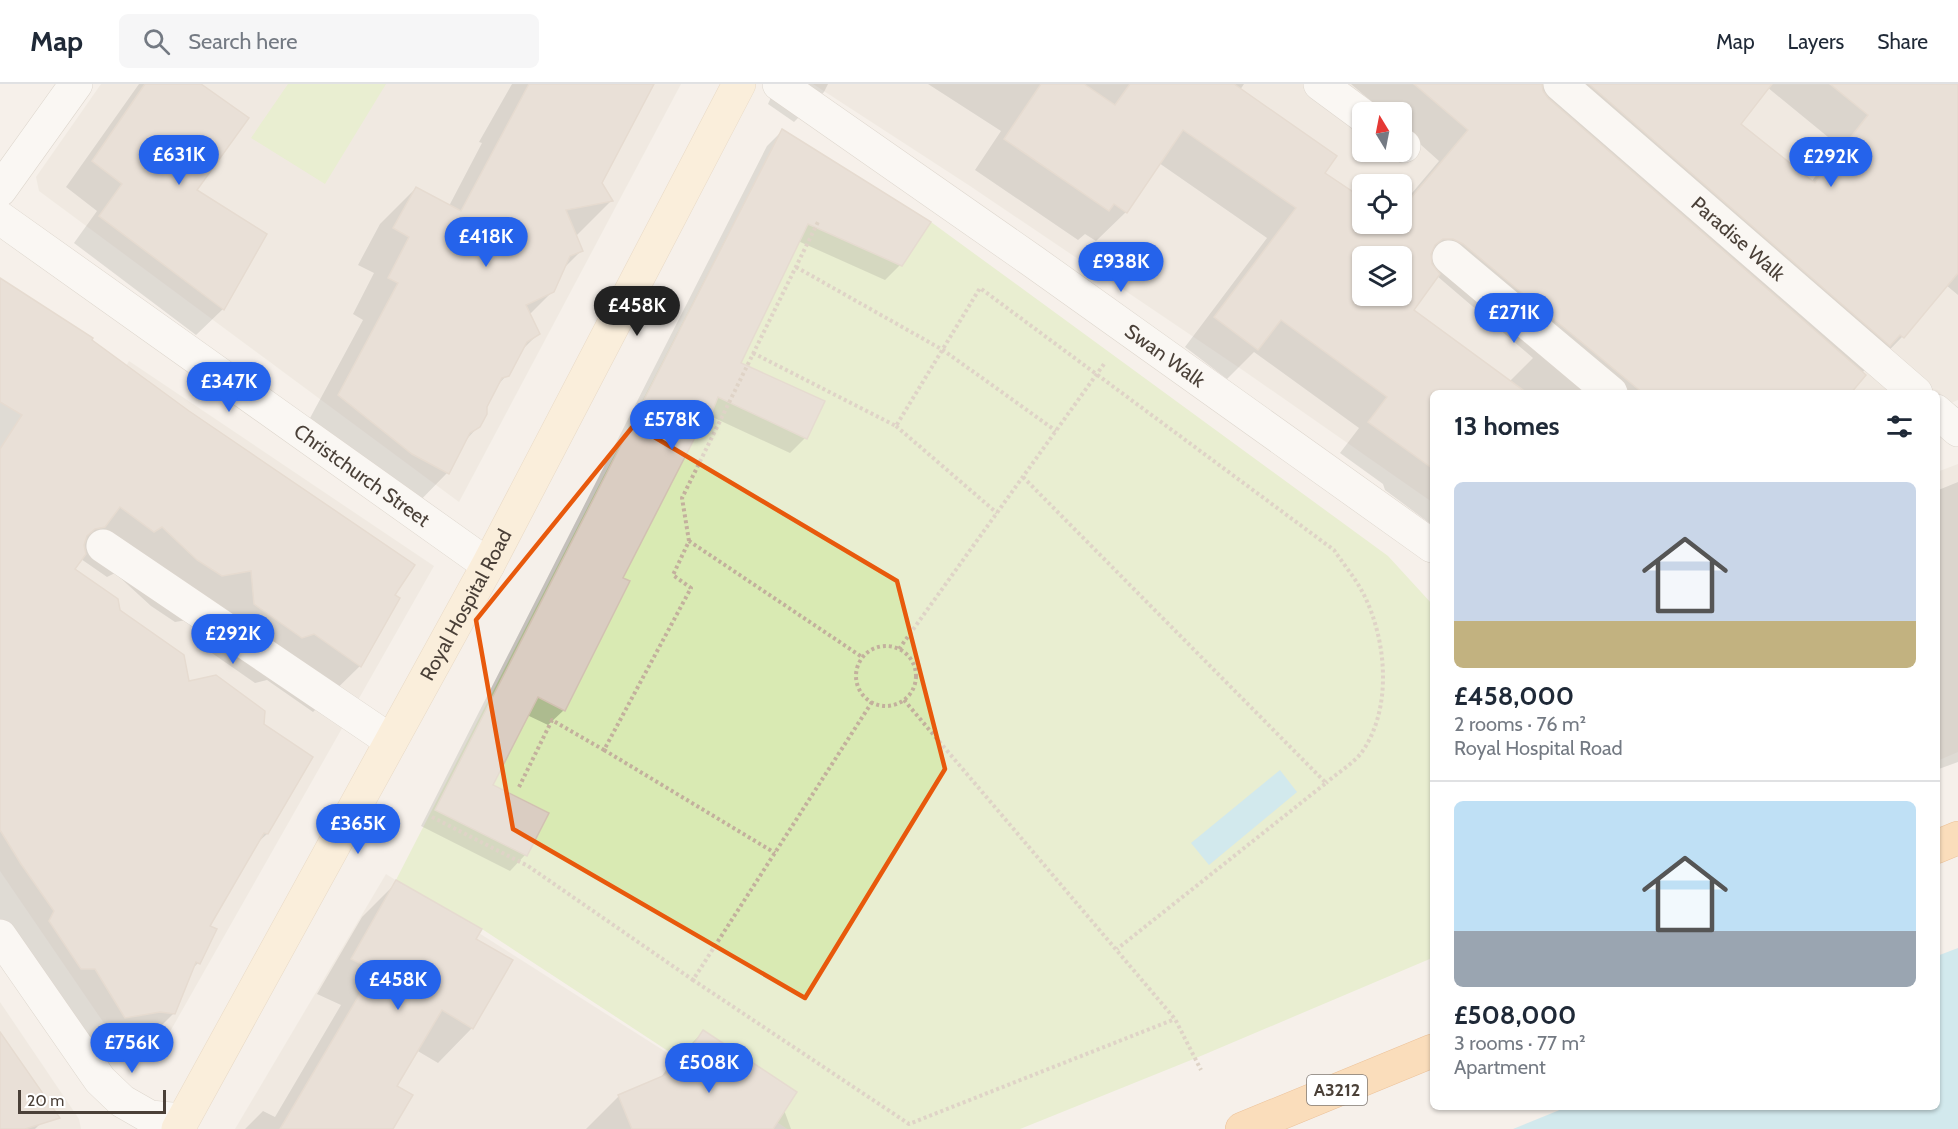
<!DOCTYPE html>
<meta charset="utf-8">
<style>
body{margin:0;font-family:Cabin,sans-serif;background:#f6f6f7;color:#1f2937;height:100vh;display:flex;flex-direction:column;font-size:22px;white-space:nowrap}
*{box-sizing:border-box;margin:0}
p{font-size:20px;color:#747a83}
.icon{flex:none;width:33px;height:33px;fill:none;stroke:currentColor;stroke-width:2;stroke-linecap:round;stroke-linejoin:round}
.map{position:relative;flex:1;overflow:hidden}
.side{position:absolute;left:1430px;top:306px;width:510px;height:720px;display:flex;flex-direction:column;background:#fff;border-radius:9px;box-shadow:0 2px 4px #0004}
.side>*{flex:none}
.needle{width:39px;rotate:350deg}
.fabs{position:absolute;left:1352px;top:18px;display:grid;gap:12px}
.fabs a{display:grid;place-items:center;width:60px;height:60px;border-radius:9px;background:#fff;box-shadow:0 2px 4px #0004;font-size:30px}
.scale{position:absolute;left:18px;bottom:15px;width:148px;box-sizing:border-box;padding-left:6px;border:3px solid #4a4038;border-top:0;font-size:16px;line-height:21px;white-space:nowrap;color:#4a4038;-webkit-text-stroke:4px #fff;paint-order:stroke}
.price{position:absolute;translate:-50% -51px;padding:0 14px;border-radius:21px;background:#2563eb;color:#fff;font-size:20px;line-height:39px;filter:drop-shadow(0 2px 3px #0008)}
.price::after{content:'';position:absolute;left:50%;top:36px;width:18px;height:14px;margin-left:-9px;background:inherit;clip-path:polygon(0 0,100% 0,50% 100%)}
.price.on{background:#222;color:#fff}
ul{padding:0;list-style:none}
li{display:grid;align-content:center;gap:12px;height:318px;padding:0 24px}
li+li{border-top:2px solid #e0e1e3}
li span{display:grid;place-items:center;height:186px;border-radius:9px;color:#555}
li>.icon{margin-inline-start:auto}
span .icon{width:108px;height:108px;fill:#fffc;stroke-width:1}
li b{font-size:26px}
h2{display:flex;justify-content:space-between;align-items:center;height:72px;padding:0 24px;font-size:26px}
header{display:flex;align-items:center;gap:36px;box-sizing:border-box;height:84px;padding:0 30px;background:#fff;border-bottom:2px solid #e0e1e3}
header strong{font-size:28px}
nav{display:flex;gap:33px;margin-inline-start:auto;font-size:21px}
.search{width:420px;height:54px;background:#f6f6f7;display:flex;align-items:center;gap:15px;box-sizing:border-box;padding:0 21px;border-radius:9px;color:#747a83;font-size:22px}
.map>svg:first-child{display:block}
</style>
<header>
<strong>Map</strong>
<div class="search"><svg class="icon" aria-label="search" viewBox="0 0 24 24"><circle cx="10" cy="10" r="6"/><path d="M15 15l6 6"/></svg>Search here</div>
<nav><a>Map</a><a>Layers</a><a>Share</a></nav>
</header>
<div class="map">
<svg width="1958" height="1045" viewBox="0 0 1958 1045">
<rect width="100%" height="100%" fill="#f5f0ea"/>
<!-- residential -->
<g fill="#e9e1d8" fill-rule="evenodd">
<polygon points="101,0 681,0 459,418 39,107 36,93"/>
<path d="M813,0h1145v316l-21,9 -1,-16h-504v109l-188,-131 -274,-185zM1362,28h39v40h-39zM1362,100h39v40h-39zM1362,172h39v40h-39z"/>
<polygon points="129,277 434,482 167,953 142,960 112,951 0,787 0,431 25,449"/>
<polygon points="1958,380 1958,668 1937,677 1937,388"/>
<polygon points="386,790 787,1045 235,1045"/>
<polygon points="0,918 79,1035 81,1045 0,1045"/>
</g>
<!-- green -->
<g fill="#d9eab3">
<polygon points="288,0 386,0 325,100 251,54"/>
<polygon points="782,45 931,138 1388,472 1432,520 1432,874 1196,974 1020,1045 787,1045 482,845 396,796"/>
</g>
<!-- water -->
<g fill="#a7dff2">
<polygon points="1280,686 1297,708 1209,781 1191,759"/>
<polygon points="1958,864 1958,1045 1513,1045 1567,1023 1936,1023 1937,872"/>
</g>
<!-- shadow -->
<g fill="#0003" fill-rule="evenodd">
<polygon points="139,0 198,0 195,107 223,225 196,251 74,159 97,127 66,103"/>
<polygon points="512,0 652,0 600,99 611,117 575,153 581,167 562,186 553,207 529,231 538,250 520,268 507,291 496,303 485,323 479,342 464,358 447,389 412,425 303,347 363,236 353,230 374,189 358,181 380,140 416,104 449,122 482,59 479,58"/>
<polygon points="777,0 828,0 824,8 794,38 768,20"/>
<path d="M928,0h316l-4,6 83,83 39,27v24h39v-18l38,-45 -38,-34v-15h-17l-33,-28h607v211l-12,-10 -44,52 -29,30 -3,-3 -8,9 -13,20h-417v132l-47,-35 -2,-6 -43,-31 19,-25 -105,-76 -27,27 -42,-32 82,-109 -108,-75 -33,49 -30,29 -11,-7 -7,6 -103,-70 26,-39zM1767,3l72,59 -28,36 -72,-57zM1362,172h39v40h-39zM1437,192l96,82 -24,24 -97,-72z"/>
<polygon points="782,47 900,181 885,196 798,157 739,280 805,354 790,369 708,331 702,336 621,495 564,626 548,641 527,631 491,701 547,730 525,771 510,787 421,742 767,62"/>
<polygon points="0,196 90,256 398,514 360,582 313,628 267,596 255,599 209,567 205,533 175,538 151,522 115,489 107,493 81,475 73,485 119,527 188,599 267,750 255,761 208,842 198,879 191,886 174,929 127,976 113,973 78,980 0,862"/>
<polygon points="1958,398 1958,678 1936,686 1936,407"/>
<polygon points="397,798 474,856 472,944 438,979 416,966 395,1003 391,1045 245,1045 263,1027 275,1033 341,921 317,910 362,833"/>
<polygon points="703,948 784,1026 791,1045 586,1045 619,1012 660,995 668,983"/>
<polygon points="0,951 53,1027 35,1045 0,1045"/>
</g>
<!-- building -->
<g fill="#dacdc2" stroke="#d2c1b2" stroke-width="1.5" fill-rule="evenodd">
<polygon points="145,0 201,0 249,34 197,106 267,150 224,226 99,132 122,100 92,77"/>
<polygon points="529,0 654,0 602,99 613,117 566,126 583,167 570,172 554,208 526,221 540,250 527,258 509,292 502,294 487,323 487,330 480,343 470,349 449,390 412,370 338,311 398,199 388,194 409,153 393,144 416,103 461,127"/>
<path d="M1041,0h43l31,21 15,-21h104l103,72 -12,17 37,25v26h39v-14l67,-80 -54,-46h128l1,7 5,7 318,277 -15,18h-208l-180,-149 -10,-5h-10l-8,6 -4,9 1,10 8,10 -26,36 113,83h-95v75l-64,-46 19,-25 -106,-77 -23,30 -44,-33 82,-109 -113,-78 -56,83 -13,-9 -5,7 -105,-72zM1362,172h39v40h-39z"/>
<polygon points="1589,0 1772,0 1741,40 1815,99 1868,31 1830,0 1958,0 1958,189 1904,254 1900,251 1890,262"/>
<polygon points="782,45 931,138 902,182 808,140 741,279 825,317 807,355 718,313 711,330 708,328 623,494 630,497 565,627 538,613 493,701 549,729 527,772 435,726"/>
<polygon points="0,194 93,254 92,256 189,327 415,481 395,511 400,514 361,583 314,550 302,554 254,520 251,487 222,492 197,476 162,443 154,448 120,423 105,443 95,445 87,452 84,461 86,470 75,485 118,515 120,526 184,571 189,597 216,591 265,627 264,640 313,673 268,750 264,749 210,842 217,845 200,880 196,878 175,930 160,928 125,934 95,885 81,885 49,837 54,827 21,780 0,746 0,365 22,331 0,318"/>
<polygon points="396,796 482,845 476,855 513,876 473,945 442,926 397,1002 413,1011 393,1045 280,1045 374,886 351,875"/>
<polygon points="703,946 797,1008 773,1045 632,1045 618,1011 677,986"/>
<polygon points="0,948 60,1034 25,1045 0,1045"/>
</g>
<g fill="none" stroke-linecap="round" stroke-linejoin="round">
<!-- minor casing -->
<g stroke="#c1b7ad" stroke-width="34">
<g id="minor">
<path id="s1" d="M779,0l255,178 398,284"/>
<polyline points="1320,0 1362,31"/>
<path id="s2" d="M1560,0l356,309"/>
<polyline points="1401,60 1404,62"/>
<polyline points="0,106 76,0"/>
<path id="s3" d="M0,134l488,347"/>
<polyline points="1449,173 1611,309"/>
<polyline points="1936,327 1958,346"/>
<polyline points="103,462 391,657"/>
<polyline points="0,852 100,996 122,1017 150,1033 182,1036"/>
</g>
</g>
<!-- secondary casing -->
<g stroke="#d9bf9c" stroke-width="34">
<g id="secondary">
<path id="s4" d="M178,1045l310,-564 251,-481"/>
</g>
</g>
<!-- trunk casing -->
<g stroke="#e0893a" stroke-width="34">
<g id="trunk">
<polyline points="1936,763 1958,754"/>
<polyline points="1242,1045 1432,967"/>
</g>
</g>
<!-- path -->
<g stroke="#c3b09d" stroke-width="4" stroke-dasharray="3 3" stroke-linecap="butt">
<polyline points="796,183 943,266 1056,347"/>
<path d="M753,269l143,73 84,-138 354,262c10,15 23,30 31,47 22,46 27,112 -3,155 -9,12 -25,21 -36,31"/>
<polyline points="896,342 997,429"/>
<polyline points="1023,393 1326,699 1117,865"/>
<polyline points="689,457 682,414 818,138"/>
<circle cx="886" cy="592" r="30"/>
<polyline points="899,565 1104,280"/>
<polyline points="904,616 1175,935 1201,986"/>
<polyline points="872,618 693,896 909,1040 1175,935"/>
<polyline points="604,666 775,769"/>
<polyline points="519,703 552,636 604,666 691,504 673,491 689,457 862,573"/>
<polyline points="432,733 528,782 693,896"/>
</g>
<!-- minor -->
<use href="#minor" stroke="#fff" stroke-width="33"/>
<!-- secondary -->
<use href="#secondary" stroke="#ffeacb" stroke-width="33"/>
<!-- trunk -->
<use href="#trunk" stroke="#ffc583" stroke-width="33"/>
</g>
<!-- marked area -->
<path d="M0 0H1958V1045H0ZM634,341l263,156 48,188 -140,229 -292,-169 -37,-209z" fill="#f5f0ea" fill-opacity=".55" fill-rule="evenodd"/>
<path fill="none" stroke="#e8590c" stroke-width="4.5" stroke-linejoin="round" d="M634,341l263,156 48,188 -140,229 -292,-169 -37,-209z"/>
<g text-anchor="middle" stroke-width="4.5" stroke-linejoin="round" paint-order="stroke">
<!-- shield labels -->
<rect fill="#fff" stroke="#807974" stroke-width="1.5" x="1307" y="991" width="60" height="30" rx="4.5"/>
<g font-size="18" font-weight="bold" fill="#4a4038">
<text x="1337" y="1012">A3212</text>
</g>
<!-- street labels -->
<g font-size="20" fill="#4a4038" stroke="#fff">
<text dy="7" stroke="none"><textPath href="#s2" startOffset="236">Paradise Walk</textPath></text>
<text dy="7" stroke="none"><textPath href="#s1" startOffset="472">Swan Walk</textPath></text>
<text dy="7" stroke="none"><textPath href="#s3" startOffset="444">Christchurch Street</textPath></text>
<text dy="7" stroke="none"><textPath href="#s4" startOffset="598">Royal Hospital Road</textPath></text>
</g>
</g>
</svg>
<div class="fabs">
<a><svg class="needle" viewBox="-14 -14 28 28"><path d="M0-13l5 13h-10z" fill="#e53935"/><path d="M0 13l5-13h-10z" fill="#747a83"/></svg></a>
<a><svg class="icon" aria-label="locate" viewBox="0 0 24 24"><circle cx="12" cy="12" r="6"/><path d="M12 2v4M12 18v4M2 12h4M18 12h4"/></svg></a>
<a><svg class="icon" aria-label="layers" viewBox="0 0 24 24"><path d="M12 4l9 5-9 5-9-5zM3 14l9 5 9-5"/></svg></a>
</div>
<div class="scale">20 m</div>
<b class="price" style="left:179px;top:102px">£631K</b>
<b class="price" style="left:1831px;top:104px">£292K</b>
<b class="price" style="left:486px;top:184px">£418K</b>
<b class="price" style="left:1121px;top:209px">£938K</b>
<b class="price on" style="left:637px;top:253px">£458K</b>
<b class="price" style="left:1514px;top:260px">£271K</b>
<b class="price" style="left:229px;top:329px">£347K</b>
<b class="price" style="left:672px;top:367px">£578K</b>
<b class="price" style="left:233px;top:581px">£292K</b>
<b class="price" style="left:358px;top:771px">£365K</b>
<b class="price" style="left:398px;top:927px">£458K</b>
<b class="price" style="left:132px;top:990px">£756K</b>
<b class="price" style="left:709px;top:1010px">£508K</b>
<section class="side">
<h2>13 homes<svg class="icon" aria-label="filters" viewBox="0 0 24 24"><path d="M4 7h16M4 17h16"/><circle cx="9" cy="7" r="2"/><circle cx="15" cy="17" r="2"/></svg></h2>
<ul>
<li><span style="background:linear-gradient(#c9d6e8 75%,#c2b280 0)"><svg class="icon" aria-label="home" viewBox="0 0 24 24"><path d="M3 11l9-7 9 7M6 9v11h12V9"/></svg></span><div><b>£458,000</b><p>2 rooms · 76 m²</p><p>Royal Hospital Road</p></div></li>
<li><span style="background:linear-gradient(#bfe0f5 70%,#9aa5b1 0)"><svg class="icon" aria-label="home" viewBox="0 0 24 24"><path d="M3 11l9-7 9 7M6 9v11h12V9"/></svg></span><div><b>£508,000</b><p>3 rooms · 77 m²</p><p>Apartment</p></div></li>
</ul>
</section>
</div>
